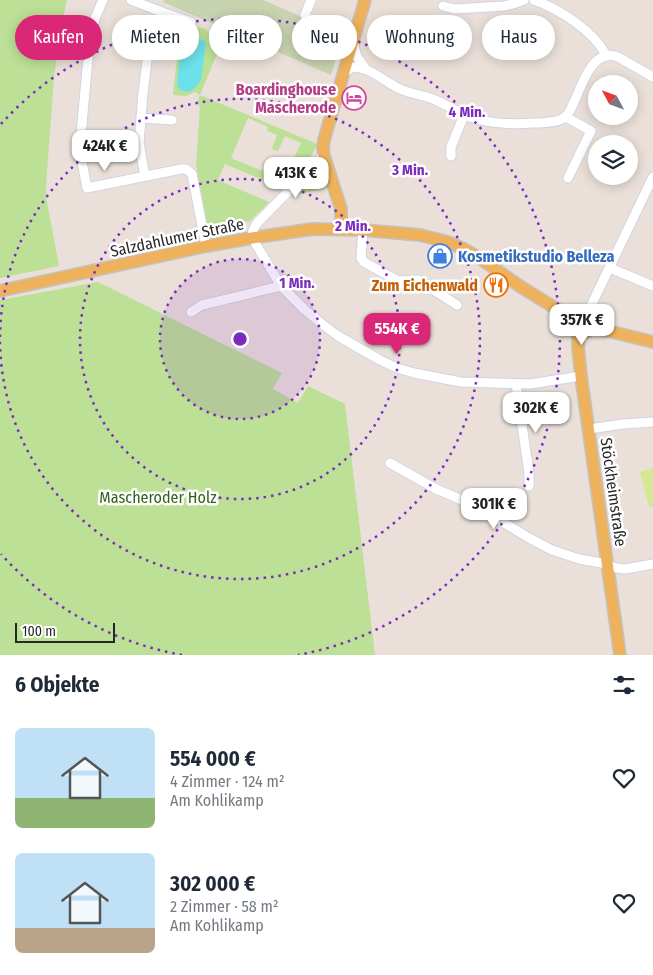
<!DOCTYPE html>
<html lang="de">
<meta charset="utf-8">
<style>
body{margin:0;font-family:"Fira Sans Condensed",sans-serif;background:#f2f2f3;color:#1f2937;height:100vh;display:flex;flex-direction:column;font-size:19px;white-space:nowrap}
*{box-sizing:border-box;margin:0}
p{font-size:16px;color:#747a83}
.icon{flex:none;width:28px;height:28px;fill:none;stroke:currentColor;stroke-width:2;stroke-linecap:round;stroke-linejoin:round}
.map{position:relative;height:655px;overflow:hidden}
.panel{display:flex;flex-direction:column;background:#fff;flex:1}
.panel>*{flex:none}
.banner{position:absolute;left:15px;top:15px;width:624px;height:45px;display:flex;gap:10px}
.needle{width:32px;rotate:311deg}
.fabs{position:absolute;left:588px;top:75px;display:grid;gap:10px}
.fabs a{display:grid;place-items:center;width:50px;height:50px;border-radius:50%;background:#fff;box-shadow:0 2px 12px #0003;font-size:25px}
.scale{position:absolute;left:15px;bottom:12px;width:100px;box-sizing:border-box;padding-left:5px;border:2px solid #272727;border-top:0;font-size:14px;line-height:18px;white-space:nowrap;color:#272727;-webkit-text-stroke:4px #fff;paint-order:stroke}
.price{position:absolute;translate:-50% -42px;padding:0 11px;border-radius:10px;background:#fff;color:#222;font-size:16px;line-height:32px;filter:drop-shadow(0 1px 2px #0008)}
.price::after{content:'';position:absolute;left:50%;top:30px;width:15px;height:11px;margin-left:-8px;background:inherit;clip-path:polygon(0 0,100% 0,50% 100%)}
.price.current{background:#db2777;color:#fff}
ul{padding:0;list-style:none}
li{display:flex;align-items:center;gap:15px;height:125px;padding:0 15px}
li span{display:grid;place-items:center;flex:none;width:140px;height:100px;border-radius:8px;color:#555}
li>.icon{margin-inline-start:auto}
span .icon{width:60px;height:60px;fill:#fffc;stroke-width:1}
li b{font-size:21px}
h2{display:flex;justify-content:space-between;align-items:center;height:60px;padding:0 15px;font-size:21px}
.tag{padding:0 18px;border-radius:22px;background:#fff;box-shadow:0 2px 12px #0003;font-size:18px;line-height:45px}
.tag.current{background:#db2777;color:#fff}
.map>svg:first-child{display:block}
</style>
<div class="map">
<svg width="653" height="655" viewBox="0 0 653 655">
<rect width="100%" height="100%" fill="#eae0d9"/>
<!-- green -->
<g fill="#bce096">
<polygon points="0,0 67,0 59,36 54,78 46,186 47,202 59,266 0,278"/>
<path d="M189,25l17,4 3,5 4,1c5,-4 7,-2 12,0l-25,60 117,49c-4,11 -17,32 -28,34l-3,-3 15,-32 -16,-7 -7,15 -6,-2 5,-14 -10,-4 1,-4 -20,-9 -17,40 37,15 -3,8 -40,-17 -7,16 51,22 -20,20 -4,-1 -37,8 -12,-65 4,-57 -3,-4 3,-8 -5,-3 -9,4 -13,-1 5,-47z"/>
<polygon points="321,163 328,187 301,194 289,194"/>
<polygon points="98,282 282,373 273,389 298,403 308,386 345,404 375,655 0,655 0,300"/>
</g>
<!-- cemetery -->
<polygon fill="#c8d3b0" points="164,0 263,0 343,35 331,75 163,2"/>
<!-- pitch -->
<polygon fill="#d2e891" points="653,468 653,506 649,507 640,472"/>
<!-- water -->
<path fill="#6ce0eb" d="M199,39l5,1 2,4 -5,35c-4,10 -17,20 -24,6l3,-36c4,-7 13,-7 19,-10z"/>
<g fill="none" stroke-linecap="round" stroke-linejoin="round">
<!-- minor casing -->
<g stroke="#ced5e1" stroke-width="11">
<g id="minor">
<polyline points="103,0 96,16 90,36 80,146 81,157 87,188 181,169 186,169 192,174 206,246"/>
<polyline points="131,0 162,12 149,45 143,93 139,143 145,176"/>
<path d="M534,0c25,9 60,31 72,55"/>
<polyline points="443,6 454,9 504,6 513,4 524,0"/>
<polyline points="162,12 191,22"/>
<polyline points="305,15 311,0"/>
<polyline points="353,42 357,57 365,68"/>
<path d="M343,74l9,-7c19,0 32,15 48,22 11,5 22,6 33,10 12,5 23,12 34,17 16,7 48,9 65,7 8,0 24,-1 30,-4 6,-3 9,-10 11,-15 9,-18 19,-57 45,-47l35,20"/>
<polyline points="566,117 591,131 568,178"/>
<polyline points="141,118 172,120"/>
<path d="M324,156l-3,2 -62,63c-5,6 -9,12 -5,20l27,45 24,24 17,14 16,12 42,24 17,8 17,5 47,9 69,2 51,-8"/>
<polyline points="451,156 451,147 464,115"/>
<polyline points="363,230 361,258 364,262 398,281 418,280 457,305"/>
<polyline points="610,268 653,286"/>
<polyline points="191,312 202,305 281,286"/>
<polyline points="587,314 653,177"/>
<polyline points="516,384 529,473 529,486"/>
<polyline points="589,429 623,424 653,422"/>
<polyline points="390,463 436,489 476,506 529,538 552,550 579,559 607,564 616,568 625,569 653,564"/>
</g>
</g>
<!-- major casing -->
<g stroke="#c3c3c3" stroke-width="14">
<g id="major">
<polyline points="341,229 341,209 324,156 323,147 324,140 365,0"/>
<polyline points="0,291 206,246 252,238 312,229 363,230 420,235 448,242 464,249 481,259 521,287 573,319"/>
<circle cx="582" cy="323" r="10"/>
<polyline points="592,327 653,342"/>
<polyline points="578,333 578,347 581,376 620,655"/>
</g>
</g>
<!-- minor -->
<use href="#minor" stroke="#fff" stroke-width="9"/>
<!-- major -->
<use href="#major" stroke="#edb25b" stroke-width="11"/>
</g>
<!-- distance rings -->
<circle cx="240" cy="339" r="80" fill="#7b2cbf" fill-opacity=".12"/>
<g fill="none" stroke="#7b2cbf" stroke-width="2.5" stroke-dasharray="2.5 5">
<circle cx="240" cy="339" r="80"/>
<circle cx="240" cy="339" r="160"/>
<path d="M0 337A240 240 0 1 1 0 341"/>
<path d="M182 655A321 321 0 0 1 1 554M1 124A321 321 0 1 1 298 655"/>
</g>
<!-- icons -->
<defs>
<g id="hotel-ring" transform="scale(1.25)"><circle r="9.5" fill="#fff" stroke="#d1479c" stroke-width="1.5"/><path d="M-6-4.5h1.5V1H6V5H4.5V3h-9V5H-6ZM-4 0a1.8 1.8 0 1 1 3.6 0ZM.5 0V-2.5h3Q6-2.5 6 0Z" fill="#d1479c"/></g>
<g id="shop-ring" transform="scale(1.25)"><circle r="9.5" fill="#fff" stroke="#3f7fe0" stroke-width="1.5"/><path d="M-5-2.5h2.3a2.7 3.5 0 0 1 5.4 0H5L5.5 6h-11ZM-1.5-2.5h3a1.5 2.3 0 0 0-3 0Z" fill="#3f7fe0"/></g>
<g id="restaurant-ring" transform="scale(1.25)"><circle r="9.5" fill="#fff" stroke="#e8710a" stroke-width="1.5"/><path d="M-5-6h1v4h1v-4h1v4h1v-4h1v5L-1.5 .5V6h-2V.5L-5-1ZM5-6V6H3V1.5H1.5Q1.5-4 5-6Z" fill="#e8710a"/></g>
</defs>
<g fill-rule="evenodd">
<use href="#hotel-ring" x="354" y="98"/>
<use href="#shop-ring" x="440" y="256"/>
<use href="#restaurant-ring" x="496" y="285"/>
</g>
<g text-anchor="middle" stroke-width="5" stroke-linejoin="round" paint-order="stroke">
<!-- hotel labels -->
<g font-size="16" font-weight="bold" fill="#b23c85" stroke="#fff" text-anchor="end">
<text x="336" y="95">Boardinghouse<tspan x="336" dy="18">Mascherode</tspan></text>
</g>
<!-- street labels -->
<g font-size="16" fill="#272727" stroke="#fff">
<text transform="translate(177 237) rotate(-12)" y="6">Salzdahlumer Straße</text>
<text transform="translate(614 492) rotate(82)" y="6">Stöckheimstraße</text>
</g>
<!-- shop labels -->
<g font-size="16" font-weight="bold" fill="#366cbe" stroke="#fff" text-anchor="start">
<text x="458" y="262">Kosmetikstudio Belleza</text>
</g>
<!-- food labels -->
<g font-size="16" font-weight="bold" fill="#c56008" stroke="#fff" text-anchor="end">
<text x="478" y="291">Zum Eichenwald</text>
</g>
<!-- park labels -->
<g font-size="16" fill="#35611a" stroke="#fff">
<text x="158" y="503">Mascheroder Holz</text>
</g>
</g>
<circle cx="240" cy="339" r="8" fill="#7b2cbf" stroke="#fff" stroke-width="2.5"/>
<g font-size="15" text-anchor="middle" font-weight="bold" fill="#7b2cbf" stroke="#fff" stroke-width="5" stroke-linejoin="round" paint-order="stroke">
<text x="467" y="117">4 Min.</text>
<text x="410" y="175">3 Min.</text>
<text x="353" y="231">2 Min.</text>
<text x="297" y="288">1 Min.</text>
</g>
</svg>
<div class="fabs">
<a><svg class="needle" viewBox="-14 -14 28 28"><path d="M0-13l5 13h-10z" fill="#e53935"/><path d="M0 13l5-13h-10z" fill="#747a83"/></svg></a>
<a><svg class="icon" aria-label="layers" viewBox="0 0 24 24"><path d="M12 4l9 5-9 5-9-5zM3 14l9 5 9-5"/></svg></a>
</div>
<div class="scale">100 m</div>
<b class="price" style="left:105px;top:172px">424K €</b>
<b class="price" style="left:296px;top:199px">413K €</b>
<b class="price" style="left:582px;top:346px">357K €</b>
<b class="price current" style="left:397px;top:355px">554K €</b>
<b class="price" style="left:536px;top:434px">302K €</b>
<b class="price" style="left:494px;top:530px">301K €</b>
<div class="banner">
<a class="tag current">Kaufen</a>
<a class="tag">Mieten</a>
<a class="tag">Filter</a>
<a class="tag">Neu</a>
<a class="tag">Wohnung</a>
<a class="tag">Haus</a>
</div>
</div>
<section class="panel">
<h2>6 Objekte<svg class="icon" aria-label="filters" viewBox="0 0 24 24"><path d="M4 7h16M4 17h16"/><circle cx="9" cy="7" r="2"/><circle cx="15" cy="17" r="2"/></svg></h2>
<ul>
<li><span style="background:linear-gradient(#bfe0f5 70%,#8fb573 0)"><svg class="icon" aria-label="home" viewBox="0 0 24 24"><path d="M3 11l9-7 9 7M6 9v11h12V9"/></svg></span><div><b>554 000 €</b><p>4 Zimmer · 124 m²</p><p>Am Kohlikamp</p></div><svg class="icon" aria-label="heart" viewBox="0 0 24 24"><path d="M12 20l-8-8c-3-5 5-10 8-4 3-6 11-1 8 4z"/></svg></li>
<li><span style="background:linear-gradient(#bfe0f5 75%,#b9a48a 0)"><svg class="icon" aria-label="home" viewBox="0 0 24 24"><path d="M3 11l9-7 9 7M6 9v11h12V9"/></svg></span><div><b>302 000 €</b><p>2 Zimmer · 58 m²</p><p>Am Kohlikamp</p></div><svg class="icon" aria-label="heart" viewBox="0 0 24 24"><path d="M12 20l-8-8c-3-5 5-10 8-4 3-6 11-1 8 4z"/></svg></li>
</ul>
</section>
